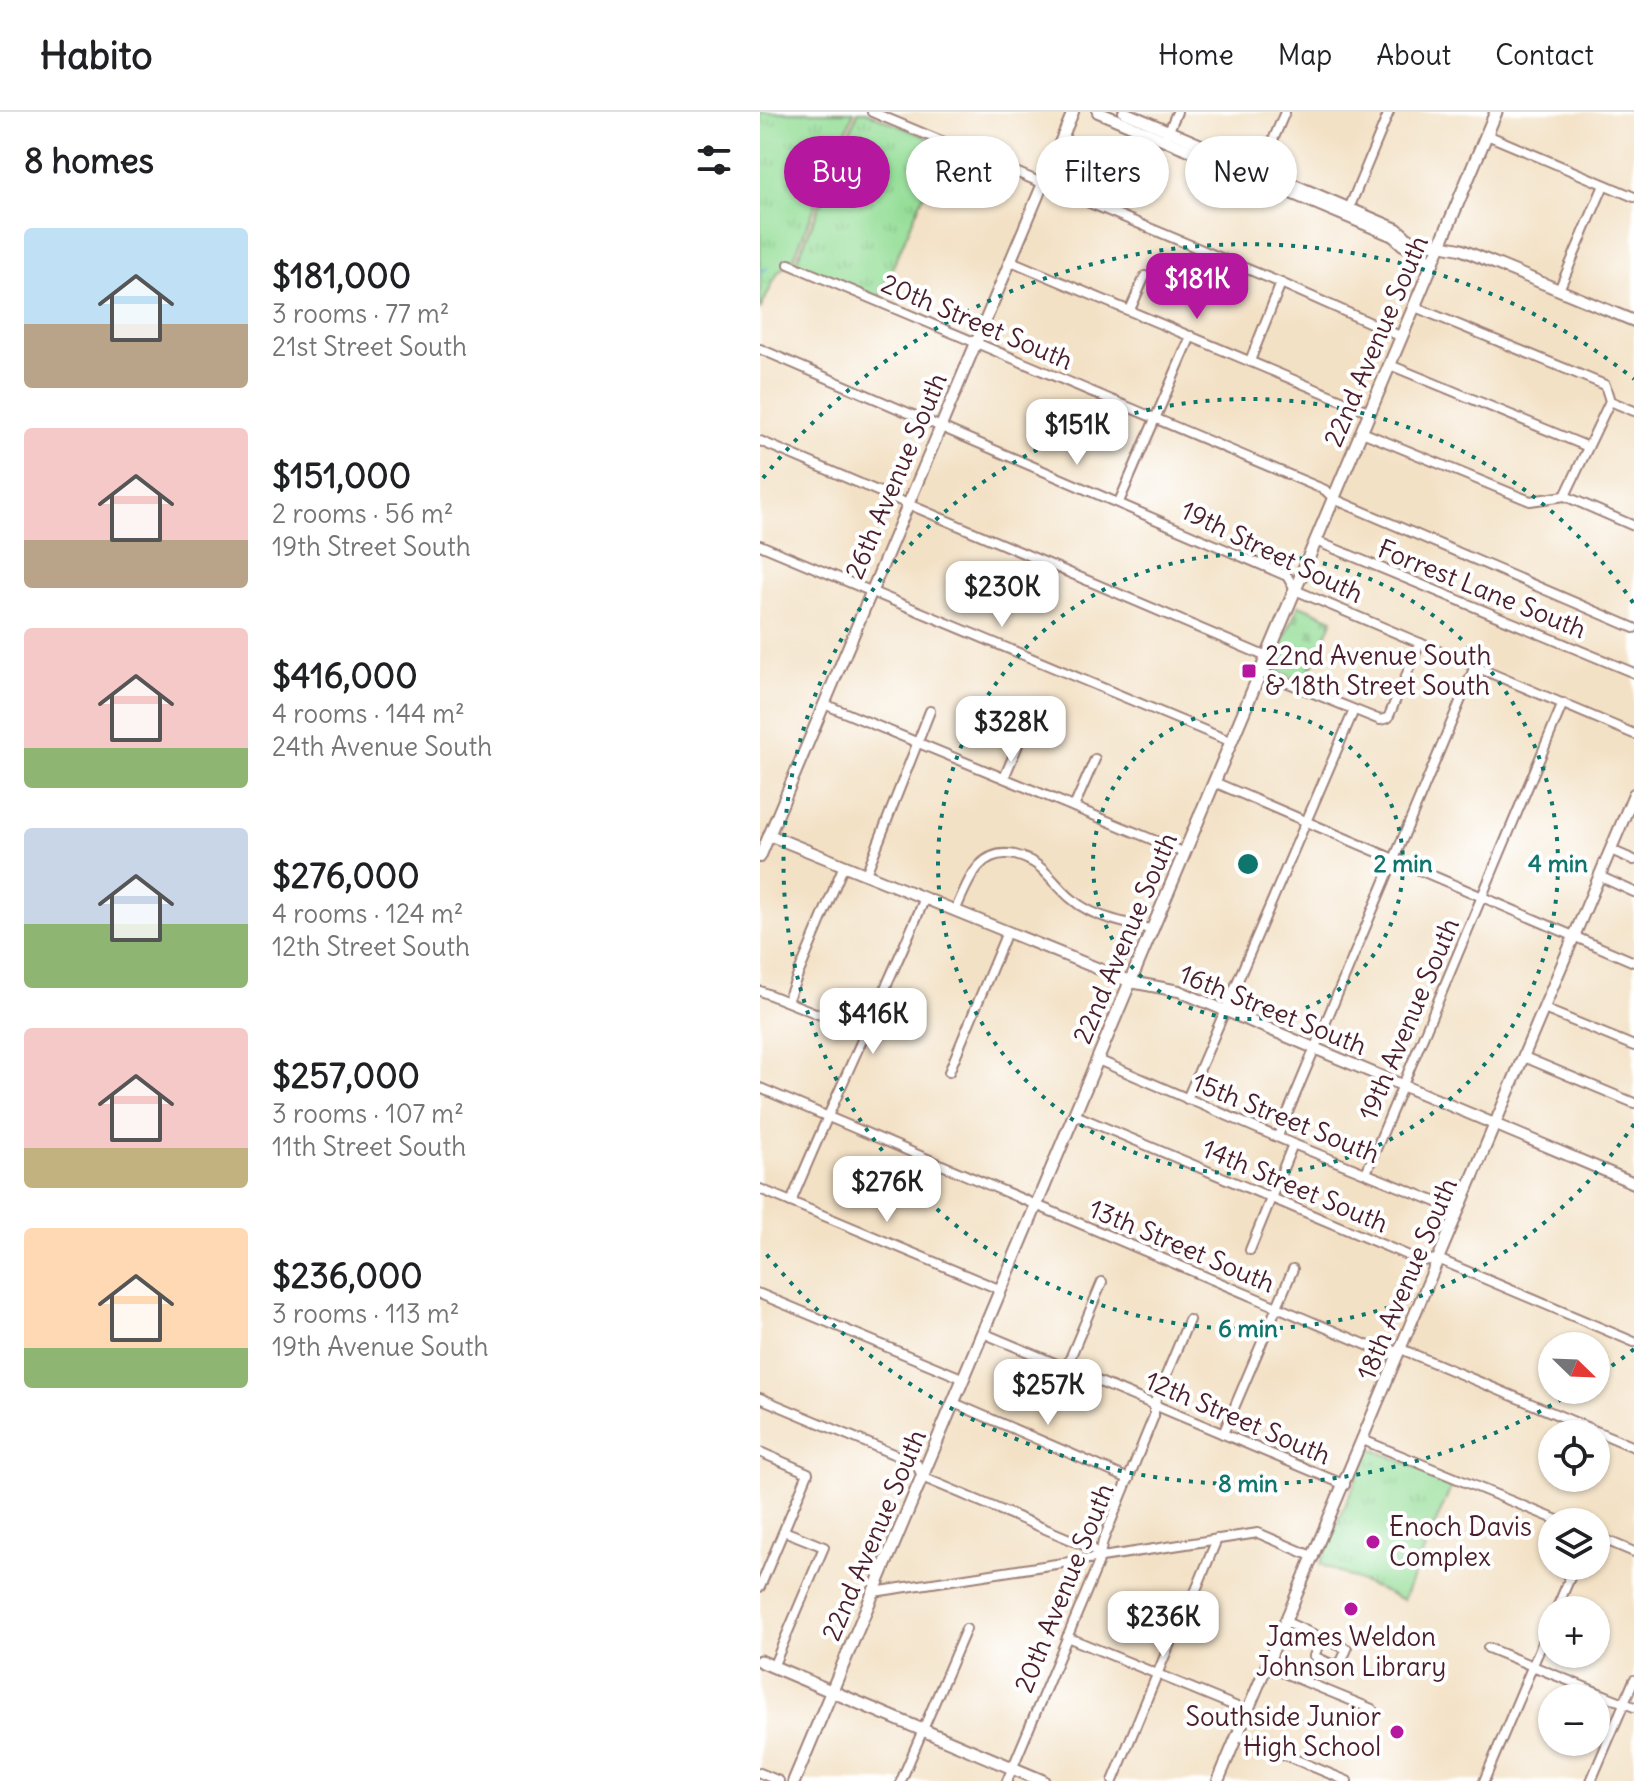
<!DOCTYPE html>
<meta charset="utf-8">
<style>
body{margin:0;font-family:Delius,sans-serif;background:#f6f6f6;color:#202124;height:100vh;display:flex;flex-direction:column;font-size:30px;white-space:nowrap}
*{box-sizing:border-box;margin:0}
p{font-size:26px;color:#757577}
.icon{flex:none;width:44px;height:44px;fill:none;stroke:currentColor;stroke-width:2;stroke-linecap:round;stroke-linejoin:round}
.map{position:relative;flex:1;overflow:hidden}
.sheet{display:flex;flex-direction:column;background:#fff;width:760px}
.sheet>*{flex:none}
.top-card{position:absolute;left:24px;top:24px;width:730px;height:72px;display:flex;gap:16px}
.needle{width:52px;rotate:113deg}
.tools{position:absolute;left:778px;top:1220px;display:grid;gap:16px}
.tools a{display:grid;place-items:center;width:72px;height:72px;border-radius:50%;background:#fff;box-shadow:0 2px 6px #0004;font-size:40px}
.price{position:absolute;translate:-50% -68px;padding:0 18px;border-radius:16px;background:#fff;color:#222;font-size:26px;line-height:52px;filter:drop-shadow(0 2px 4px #0008)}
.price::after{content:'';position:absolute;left:50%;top:48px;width:24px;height:18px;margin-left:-12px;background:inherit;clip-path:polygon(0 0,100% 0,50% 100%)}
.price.on{background:#b5179e;color:#fff}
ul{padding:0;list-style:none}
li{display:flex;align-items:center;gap:24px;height:200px;padding:0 24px}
li span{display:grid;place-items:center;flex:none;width:224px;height:160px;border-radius:8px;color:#555}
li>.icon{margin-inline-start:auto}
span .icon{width:96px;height:96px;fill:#fffc;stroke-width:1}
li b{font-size:34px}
h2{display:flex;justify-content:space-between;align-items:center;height:96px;padding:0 24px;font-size:34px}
.chip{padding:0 28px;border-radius:36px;background:#fff;box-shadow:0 2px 6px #0004;font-size:28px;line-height:72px}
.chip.on{background:#b5179e;color:#fff}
header{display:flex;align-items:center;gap:48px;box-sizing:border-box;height:112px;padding:0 40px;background:#fff;border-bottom:2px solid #e0e0e0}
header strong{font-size:38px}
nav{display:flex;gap:44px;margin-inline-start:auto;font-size:28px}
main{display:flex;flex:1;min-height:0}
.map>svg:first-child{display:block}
</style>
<header>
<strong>Habito</strong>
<nav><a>Home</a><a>Map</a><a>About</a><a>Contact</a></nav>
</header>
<main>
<section class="sheet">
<h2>8 homes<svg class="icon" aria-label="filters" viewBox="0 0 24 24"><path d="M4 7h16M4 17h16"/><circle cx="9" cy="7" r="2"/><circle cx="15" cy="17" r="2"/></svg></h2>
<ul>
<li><span style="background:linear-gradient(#bfe0f5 60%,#b9a48a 0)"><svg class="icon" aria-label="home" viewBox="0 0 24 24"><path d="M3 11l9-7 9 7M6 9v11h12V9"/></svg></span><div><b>$181,000</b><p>3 rooms · 77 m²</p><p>21st Street South</p></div></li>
<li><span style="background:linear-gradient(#f6c9c9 70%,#b9a48a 0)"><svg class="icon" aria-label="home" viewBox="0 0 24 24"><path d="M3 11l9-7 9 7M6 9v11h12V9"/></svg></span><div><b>$151,000</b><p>2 rooms · 56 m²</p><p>19th Street South</p></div></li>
<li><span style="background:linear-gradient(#f6c9c9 75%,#8fb573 0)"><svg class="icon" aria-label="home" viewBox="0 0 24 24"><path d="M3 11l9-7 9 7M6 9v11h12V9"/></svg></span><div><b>$416,000</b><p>4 rooms · 144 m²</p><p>24th Avenue South</p></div></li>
<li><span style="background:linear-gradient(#c9d6e8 60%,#8fb573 0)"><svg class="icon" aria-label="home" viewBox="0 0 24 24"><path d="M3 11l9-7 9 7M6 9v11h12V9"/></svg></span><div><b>$276,000</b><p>4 rooms · 124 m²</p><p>12th Street South</p></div></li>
<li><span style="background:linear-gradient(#f6c9c9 75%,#c2b280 0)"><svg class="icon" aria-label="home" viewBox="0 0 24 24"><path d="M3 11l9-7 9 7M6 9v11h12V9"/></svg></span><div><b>$257,000</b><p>3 rooms · 107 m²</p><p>11th Street South</p></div></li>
<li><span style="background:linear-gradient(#ffd9b3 75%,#8fb573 0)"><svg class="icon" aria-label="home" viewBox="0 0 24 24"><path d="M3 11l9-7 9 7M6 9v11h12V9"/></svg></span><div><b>$236,000</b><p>3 rooms · 113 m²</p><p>19th Avenue South</p></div></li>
</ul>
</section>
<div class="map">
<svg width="874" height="1669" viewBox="0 0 874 1669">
<defs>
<pattern id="cemetery-stones" width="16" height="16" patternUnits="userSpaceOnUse" patternTransform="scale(2)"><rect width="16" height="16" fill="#95de98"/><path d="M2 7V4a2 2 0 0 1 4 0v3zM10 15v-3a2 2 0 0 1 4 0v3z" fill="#82be83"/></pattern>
<pattern id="park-tufts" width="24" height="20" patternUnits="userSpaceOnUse" patternTransform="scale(2)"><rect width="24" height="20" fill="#95de98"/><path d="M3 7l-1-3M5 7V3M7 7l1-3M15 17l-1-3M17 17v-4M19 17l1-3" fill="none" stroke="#82be83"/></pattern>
</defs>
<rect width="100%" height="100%" fill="#fff"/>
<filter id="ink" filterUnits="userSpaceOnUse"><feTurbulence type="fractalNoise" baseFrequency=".0125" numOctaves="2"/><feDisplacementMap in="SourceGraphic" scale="16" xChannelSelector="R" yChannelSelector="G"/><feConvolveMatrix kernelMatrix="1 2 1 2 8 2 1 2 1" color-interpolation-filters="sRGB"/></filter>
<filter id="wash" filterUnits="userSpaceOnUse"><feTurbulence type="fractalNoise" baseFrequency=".006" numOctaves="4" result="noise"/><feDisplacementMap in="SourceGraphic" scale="32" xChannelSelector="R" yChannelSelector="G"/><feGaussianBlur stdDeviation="1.8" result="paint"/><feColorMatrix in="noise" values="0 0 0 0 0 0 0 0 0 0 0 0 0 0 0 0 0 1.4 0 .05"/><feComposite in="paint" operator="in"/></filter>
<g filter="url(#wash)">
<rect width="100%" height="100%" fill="#f3e1c5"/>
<!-- cemetery -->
<polygon fill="url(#cemetery-stones)" stroke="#707e62" stroke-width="2" points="539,493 573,507 546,571 511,557"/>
<!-- park -->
<g fill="url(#park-tufts)" stroke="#707e62" stroke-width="2">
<polygon points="0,0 94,0 34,146 18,160 0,198"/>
<polygon points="98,0 106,0 185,33 119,187 33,150 37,148"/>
<polygon points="610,1336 693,1371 643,1488 560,1452"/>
</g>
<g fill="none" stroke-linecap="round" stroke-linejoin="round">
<!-- stream -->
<polyline stroke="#5fafda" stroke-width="2" points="0,160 7,156"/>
</g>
</g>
<g filter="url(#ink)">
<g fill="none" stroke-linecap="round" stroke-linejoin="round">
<!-- minor casing -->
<g stroke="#9e8078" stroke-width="12">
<g id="minor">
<polyline points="112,0 521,171 642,225"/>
<polyline points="407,23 417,0"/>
<polyline points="727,23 874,85"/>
<polyline points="499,61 525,0"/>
<polyline points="588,99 629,0"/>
<polyline points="251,149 610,300"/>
<polyline points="29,152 565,378 574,387 874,516"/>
<polyline points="799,178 844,73"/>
<polyline points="655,195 845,273 850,289 805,384"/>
<polyline points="370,198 385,164"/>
<polyline points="0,237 527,464 535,478 874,622"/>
<polyline points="490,249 521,171"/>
<polyline points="630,253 826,334"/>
<polyline points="850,289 874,299"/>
<polyline points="602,320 770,389 805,384 874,414"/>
<polyline points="0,329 507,545"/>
<polyline points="359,390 431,224"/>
<polyline points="556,429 874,561"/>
<polyline points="0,433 472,630"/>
<polyline points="501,560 620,608 628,606 660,531"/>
<polyline points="64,592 425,741"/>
<polyline points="244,666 258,633"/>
<polyline points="454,670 874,850"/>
<polyline points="314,695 335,647"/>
<polyline points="851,738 874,748"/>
<polyline points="106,762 170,599"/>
<polyline points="839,764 874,780"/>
<path d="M195,799c13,-28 23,-64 60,-56 9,2 21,8 27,14 16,15 26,31 46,41 18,10 44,14 65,20"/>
<polyline points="0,879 63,904"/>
<polyline points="27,889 84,753"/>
<polyline points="784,897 874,934"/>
<polyline points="764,945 874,991"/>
<polyline points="338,948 533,1032 699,1099"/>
<polyline points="189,960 247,820"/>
<polyline points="0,976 628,1242 641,1237 874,1335"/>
<polyline points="427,987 594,598"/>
<polyline points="315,1003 661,1149 678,1147 874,1230"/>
<polyline points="518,1024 715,554"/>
<polyline points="606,1061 803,591"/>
<polyline points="0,1077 241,1178"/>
<path d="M31,1090c43,-103 90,-202 134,-304"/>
<polyline points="490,1138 533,1032"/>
<polyline points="0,1182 204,1267"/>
<polyline points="223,1221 585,1373"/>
<polyline points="306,1256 342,1170"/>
<polyline points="0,1286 157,1352 162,1365 333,1437 339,1444"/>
<polyline points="194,1291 369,1367"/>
<polyline points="463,1322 533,1157"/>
<polyline points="603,1328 802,1410"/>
<polyline points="0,1340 48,1361 0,1475"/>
<polyline points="836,1424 874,1440"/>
<polyline points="114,1480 498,1421 554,1445"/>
<polyline points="796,1498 815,1454"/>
<polyline points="526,1510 587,1537 581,1550 573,1553 554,1544 562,1526"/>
<polyline points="307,1525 487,1599"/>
<polyline points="728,1536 874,1595"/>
<polyline points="507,1554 612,1597"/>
<polyline points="13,1555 64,1435 24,1419"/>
<polyline points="477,1623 587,1669"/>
<polyline points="0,1661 19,1669"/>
<polyline points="141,1669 206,1517"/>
<polyline points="247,1669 338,1452 343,1429 394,1304 394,1292 429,1208"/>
<polyline points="353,1669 425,1495 436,1478 457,1427"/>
<polyline points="724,1669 792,1508"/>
<polyline points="831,1669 874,1568"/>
</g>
</g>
<!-- tertiary casing -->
<g stroke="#9e8078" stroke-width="14">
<g id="tertiary">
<polyline points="338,0 633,124 700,137 874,209"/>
<polyline points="364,0 637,117 645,124"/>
<polyline points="633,124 643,133 673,150"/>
<polyline points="9,723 371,870 419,879 874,1071"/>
<polyline points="0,745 313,0"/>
<polyline points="458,1669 874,682"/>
</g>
</g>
<!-- secondary casing -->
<g stroke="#9e8078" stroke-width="15">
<g id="secondary">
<polyline points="0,1549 283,1669"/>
<polyline points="34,1669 736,0"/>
</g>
</g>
<!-- minor -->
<use href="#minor" stroke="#fff" stroke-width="8"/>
<!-- tertiary -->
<use href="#tertiary" stroke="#fff" stroke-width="10"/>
<!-- secondary -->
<use href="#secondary" stroke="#fff" stroke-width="11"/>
</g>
</g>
<!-- distance rings -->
<g fill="none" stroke="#0f766e" stroke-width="4" stroke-dasharray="4 8">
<circle cx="488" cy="752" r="155"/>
<circle cx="488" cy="752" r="310"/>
<path d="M874 1012A465 465 0 1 1 874 492"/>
<path d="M874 1237A620 620 0 0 1 839 1263M812 1281A620 620 0 0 1 3 1138M3 366A620 620 0 0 1 874 267"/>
</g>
<!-- markers -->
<g fill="#b5179e" stroke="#fff" stroke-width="3">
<rect x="481" y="551" width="16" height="16" rx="4"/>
<circle cx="613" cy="1430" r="8"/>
<circle cx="591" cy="1497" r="8"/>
<circle cx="637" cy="1620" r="8"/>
</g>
<g text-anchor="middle" stroke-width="8" stroke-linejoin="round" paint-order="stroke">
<!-- street labels -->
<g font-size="26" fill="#4a1f2b" stroke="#fff">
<text transform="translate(217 210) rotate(23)" y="9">20th Street South</text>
<text transform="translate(616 229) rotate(-67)" y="9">22nd Avenue South</text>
<text transform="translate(136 364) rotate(-67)" y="9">26th Avenue South</text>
<text transform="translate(512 440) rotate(26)" y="9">19th Street South</text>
<text transform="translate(722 477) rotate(22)" y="9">Forrest Lane South</text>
<text transform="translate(365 826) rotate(-67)" y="9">22nd Avenue South</text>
<text transform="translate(513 898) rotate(22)" y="9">16th Street South</text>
<text transform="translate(649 907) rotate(-67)" y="9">19th Avenue South</text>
<text transform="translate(526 1006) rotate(22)" y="9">15th Street South</text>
<text transform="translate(535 1074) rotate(23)" y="9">14th Street South</text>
<text transform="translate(422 1134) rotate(23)" y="9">13th Street South</text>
<text transform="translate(647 1167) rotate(-67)" y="9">18th Avenue South</text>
<text transform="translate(478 1306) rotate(23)" y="9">12th Street South</text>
<text transform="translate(114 1423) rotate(-67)" y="9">22nd Avenue South</text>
<text transform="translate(304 1476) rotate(-68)" y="9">20th Avenue South</text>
</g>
<!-- poi labels -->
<g font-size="26" fill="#4a1f2b" stroke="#fff" text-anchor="start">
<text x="505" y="553">22nd Avenue South<tspan x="505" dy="30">&amp; 18th Street South</tspan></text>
<text x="629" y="1424">Enoch Davis<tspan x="629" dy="30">Complex</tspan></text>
<text x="591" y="1534" text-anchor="middle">James Weldon<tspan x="591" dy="30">Johnson Library</tspan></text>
<text x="621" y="1614" text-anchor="end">Southside Junior<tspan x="621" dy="30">High School</tspan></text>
</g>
</g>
<circle cx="488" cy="752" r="12" fill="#0f766e" stroke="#fff" stroke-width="4"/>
<g font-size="24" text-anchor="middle" font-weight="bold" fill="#0f766e" stroke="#fff" stroke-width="8" stroke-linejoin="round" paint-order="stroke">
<text x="643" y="760">2 min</text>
<text x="798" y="760">4 min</text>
<text x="488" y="1225">6 min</text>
<text x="488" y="1380">8 min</text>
</g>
</svg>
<div class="tools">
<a><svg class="needle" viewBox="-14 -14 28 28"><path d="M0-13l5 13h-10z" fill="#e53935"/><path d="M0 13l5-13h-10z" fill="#757577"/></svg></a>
<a><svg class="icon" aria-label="locate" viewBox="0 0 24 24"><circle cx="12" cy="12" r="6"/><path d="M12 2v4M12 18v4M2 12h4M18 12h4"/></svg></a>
<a><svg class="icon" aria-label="layers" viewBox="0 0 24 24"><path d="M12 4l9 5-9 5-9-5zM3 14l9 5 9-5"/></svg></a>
<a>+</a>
<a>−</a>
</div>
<b class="price on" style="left:437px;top:209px">$181K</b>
<b class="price" style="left:317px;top:355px">$151K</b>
<b class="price" style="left:242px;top:517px">$230K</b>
<b class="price" style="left:251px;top:652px">$328K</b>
<b class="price" style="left:113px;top:944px">$416K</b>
<b class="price" style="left:127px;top:1112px">$276K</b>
<b class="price" style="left:288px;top:1315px">$257K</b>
<b class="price" style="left:403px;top:1547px">$236K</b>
<div class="top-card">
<a class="chip on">Buy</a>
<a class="chip">Rent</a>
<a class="chip">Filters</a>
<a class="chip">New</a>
</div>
</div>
</main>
